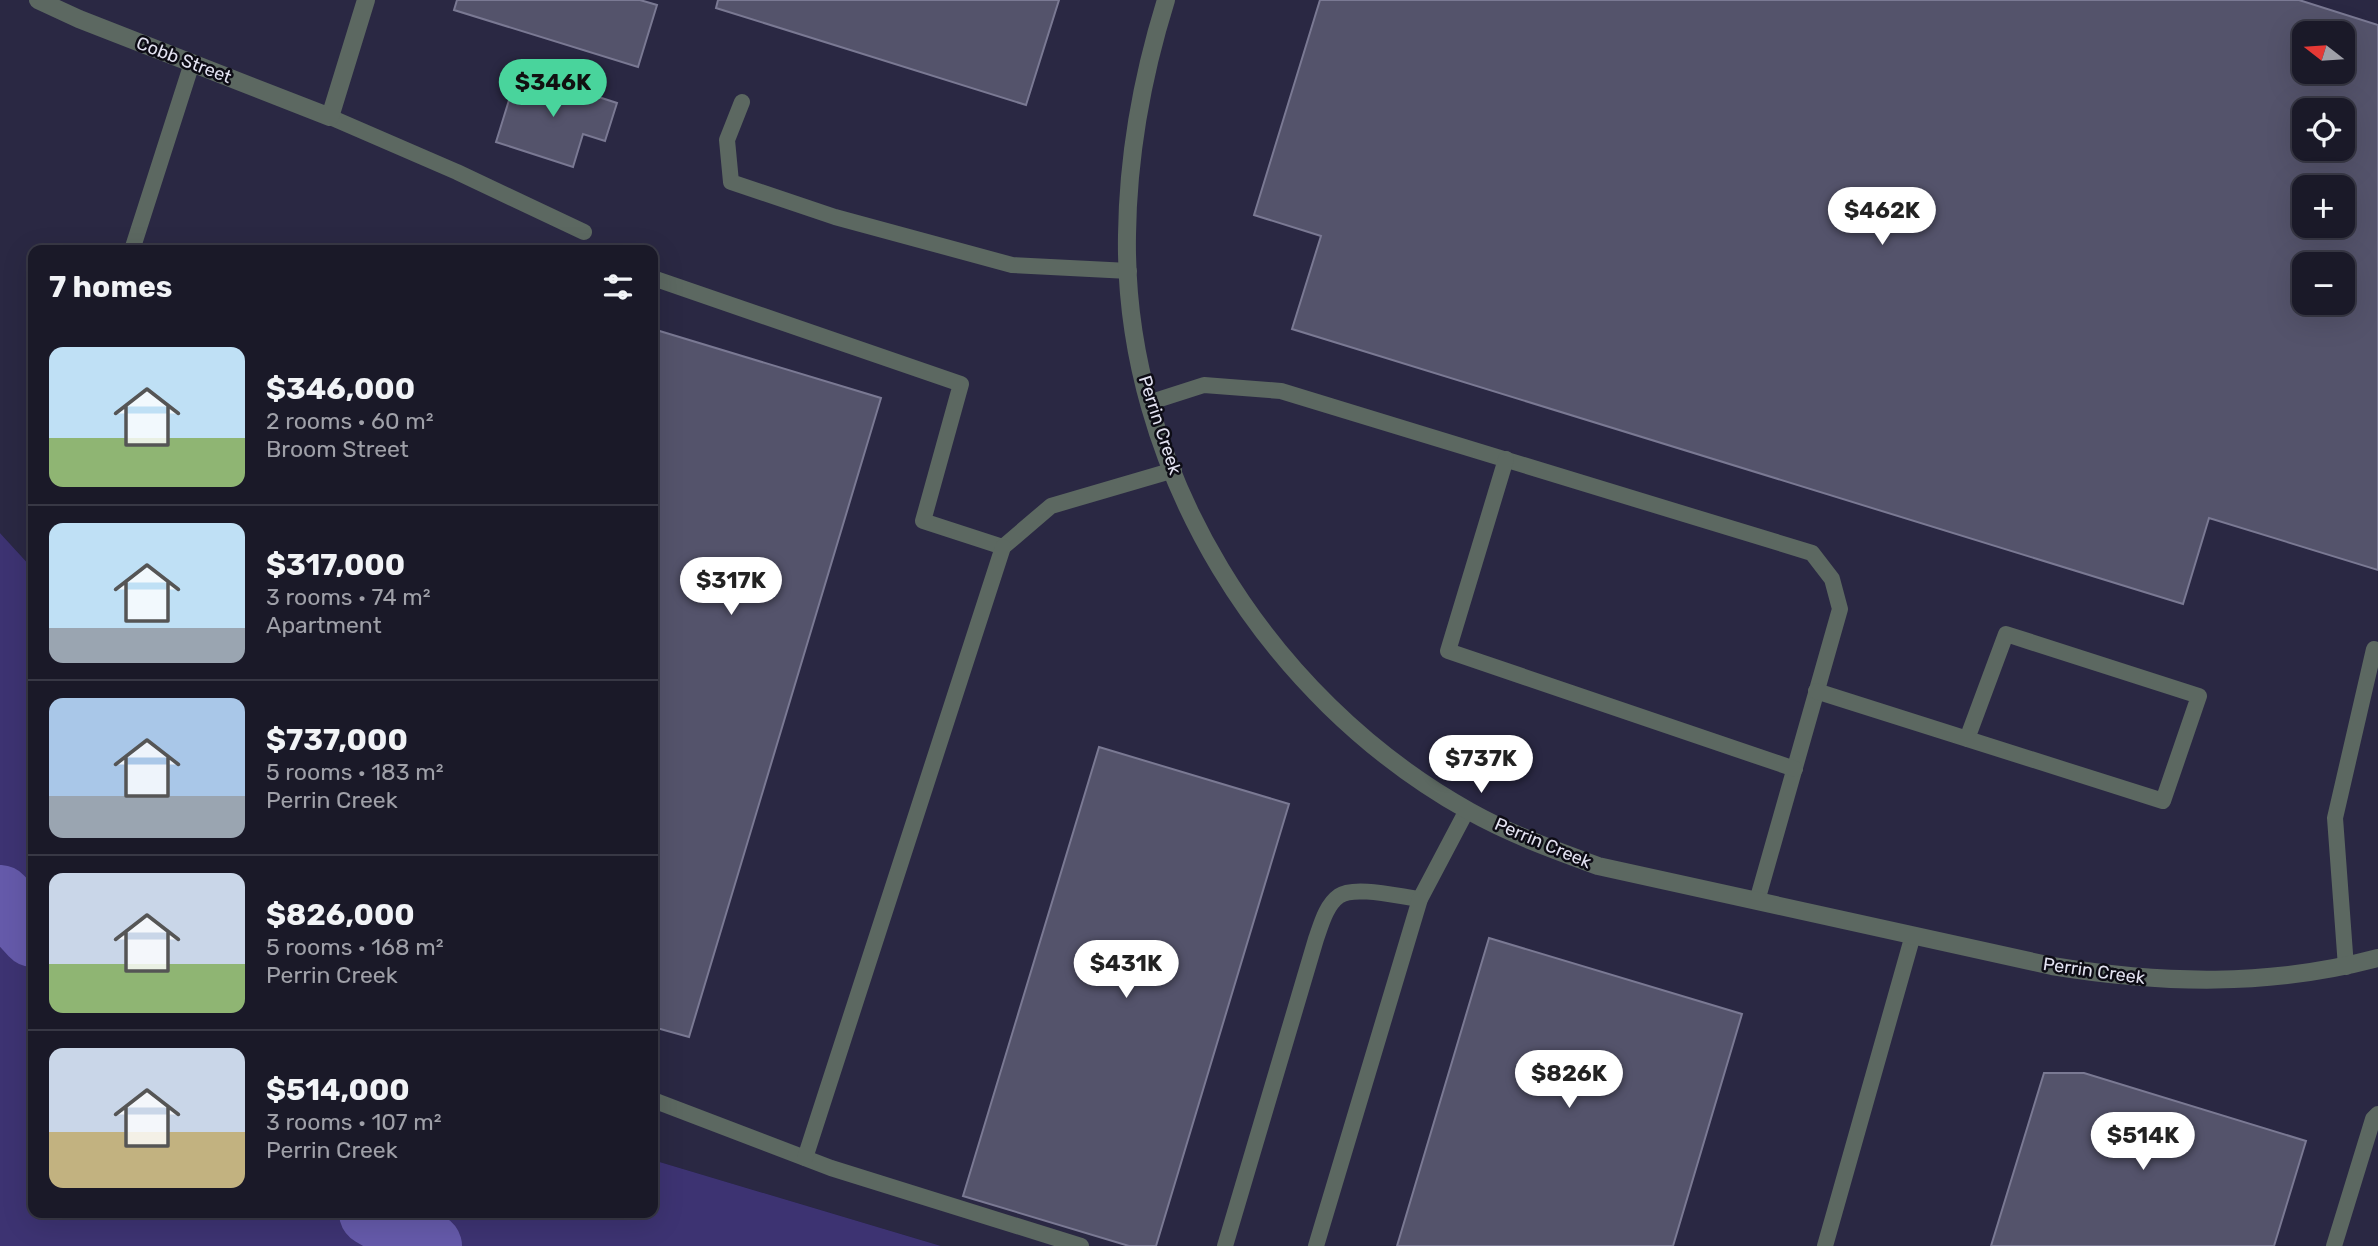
<!DOCTYPE html>
<meta charset="utf-8">
<style>
body{margin:0;font-family:Rubik,sans-serif;background:#232230;color:#f1f3f6;height:100vh;display:flex;flex-direction:column;font-size:26px;white-space:nowrap}
*{box-sizing:border-box;margin:0}
p{font-size:23px;color:#9fa0a8}
.icon{flex:none;width:38px;height:38px;fill:none;stroke:currentColor;stroke-width:2;stroke-linecap:round;stroke-linejoin:round}
.map{position:relative;flex:1;overflow:hidden}
.details{position:absolute;left:28px;top:245px;width:630px;height:973px;display:flex;flex-direction:column;background:#1a1928;border-radius:14px;box-shadow:0 7px 28px #0002,0 0 0 2px #383845}
.details>*{flex:none}
.needle{width:46px;rotate:287deg}
.fabs{position:absolute;left:2292px;top:21px;display:grid;gap:14px}
.fabs a{display:grid;place-items:center;width:63px;height:63px;border-radius:14px;background:#1a1928;box-shadow:0 7px 28px #0002,0 0 0 2px #383845;font-size:35px}
.price{position:absolute;translate:-50% -60px;padding:0 16px;border-radius:24px;background:#fff;color:#222;font-size:23px;line-height:46px;filter:drop-shadow(0 2px 4px #0008)}
.price::after{content:'';position:absolute;left:50%;top:42px;width:21px;height:16px;margin-left:-10px;background:inherit;clip-path:polygon(0 0,100% 0,50% 100%)}
.price.on{background:#49d49c;color:#111}
ul{padding:0;list-style:none}
li{display:flex;align-items:center;gap:21px;height:175px;padding:0 21px}
li+li{border-top:2px solid #383845}
li span{display:grid;place-items:center;flex:none;width:196px;height:140px;border-radius:14px;color:#555}
li>.icon{margin-inline-start:auto}
span .icon{width:84px;height:84px;fill:#fffc;stroke-width:1}
li b{font-size:30px}
h2{display:flex;justify-content:space-between;align-items:center;height:84px;padding:0 21px;font-size:30px}
.map>svg:first-child{display:block}
</style>
<div class="map">
<svg width="2378" height="1246" viewBox="0 0 2378 1246">
<rect width="100%" height="100%" fill="#232136"/>
<!-- built -->
<path fill="#2a2843" fill-rule="evenodd" d="M0,0h2378v1246h-1437l-288,-86v-910h-620v319l-33,-36zM2305,33h38v39h-38zM2305,110h38v39h-38zM2305,187h38v39h-38zM2305,264h38v39h-38z"/>
<!-- green -->
<polygon fill="#3d3372" points="0,533 33,569 33,1213 653,1213 653,1160 941,1246 0,1246"/>
<g fill="none" stroke-linecap="round" stroke-linejoin="round">
<!-- river -->
<g stroke="#655aaa" stroke-width="66">
<polyline points="0,898 33,934"/>
<polyline points="372,1213 429,1246"/>
</g>
</g>
<!-- building -->
<g fill="#54536b" stroke="#7a7993" stroke-width="2" fill-rule="evenodd">
<polygon points="457,0 640,0 657,5 638,67 454,10"/>
<polygon points="718,0 1059,0 1026,105 716,8"/>
<path d="M1320,0h979l79,25v545l-169,-52 -26,86 -891,-275 29,-93 -67,-21zM2305,33h38v39h-38zM2305,110h38v39h-38zM2305,187h38v39h-38zM2305,264h38v39h-38z"/>
<polygon points="518,71 617,103 605,141 583,134 573,167 496,142"/>
<polygon points="653,329 881,398 689,1037 653,1027"/>
<polygon points="1099,747 1289,804 1156,1246 1129,1246 963,1196"/>
<polygon points="1489,938 1742,1014 1673,1246 1397,1246"/>
<polygon points="2044,1073 2084,1073 2306,1141 2274,1246 1991,1246"/>
</g>
<g fill="none" stroke-linecap="round" stroke-linejoin="round">
<!-- service -->
<g stroke="#5c6861" stroke-width="16">
<polyline points="742,102 727,140 731,182 835,217 1012,265 1129,271"/>
<polyline points="330,117 457,172 584,232"/>
<polyline points="132,250 192,63"/>
<polyline points="653,278 961,384 923,521 1003,547 1051,506 1174,470"/>
<polyline points="1151,402 1204,385 1281,391 1812,553 1832,579 1840,609 1757,901"/>
<polyline points="1506,459 1448,651 1795,769"/>
<polyline points="1816,691 2163,801 2199,696 2006,634 1967,739"/>
<polyline points="2346,967 2335,818 2374,649"/>
<polyline points="653,1100 831,1168 1081,1246"/>
<polyline points="805,1158 1003,547"/>
<path d="M1225,1246l91,-307c5,-14 10,-34 23,-43 15,-11 62,1 81,3"/>
<polyline points="1316,1246 1420,899 1467,810"/>
<polyline points="1825,1246 1913,935"/>
<polyline points="2334,1246 2373,1119 2378,1114"/>
</g>
<!-- minor -->
<g stroke="#5c6861" stroke-width="18">
<polyline points="38,0 79,19 330,117 366,0"/>
<path d="M1166,0c-24,77 -38,154 -39,235 -4,234 139,463 342,576 41,23 85,39 129,55l454,100c110,18 217,21 326,-8"/>
</g>
</g>
<g text-anchor="middle" stroke-width="5" stroke-linejoin="round" paint-order="stroke">
<!-- street labels -->
<g font-size="18" fill="#e3e2f1" stroke="#0d0c15">
<text transform="translate(184 60) rotate(21)" y="6">Cobb Street</text>
<text transform="translate(1160 425) rotate(72)" y="6">Perrin Creek</text>
<text transform="translate(1543 843) rotate(23)" y="6">Perrin Creek</text>
<text transform="translate(2094 971) rotate(8)" y="6">Perrin Creek</text>
</g>
</g>
</svg>
<div class="fabs">
<a><svg class="needle" viewBox="-14 -14 28 28"><path d="M0-13l5 13h-10z" fill="#e53935"/><path d="M0 13l5-13h-10z" fill="#9fa0a8"/></svg></a>
<a><svg class="icon" aria-label="locate" viewBox="0 0 24 24"><circle cx="12" cy="12" r="6"/><path d="M12 2v4M12 18v4M2 12h4M18 12h4"/></svg></a>
<a>+</a>
<a>−</a>
</div>
<b class="price on" style="left:553px;top:119px">$346K</b>
<b class="price" style="left:1882px;top:247px">$462K</b>
<b class="price" style="left:731px;top:617px">$317K</b>
<b class="price" style="left:1481px;top:795px">$737K</b>
<b class="price" style="left:1126px;top:1000px">$431K</b>
<b class="price" style="left:1569px;top:1110px">$826K</b>
<b class="price" style="left:2143px;top:1172px">$514K</b>
<section class="details">
<h2>7 homes<svg class="icon" aria-label="filters" viewBox="0 0 24 24"><path d="M4 7h16M4 17h16"/><circle cx="9" cy="7" r="2"/><circle cx="15" cy="17" r="2"/></svg></h2>
<ul>
<li><span style="background:linear-gradient(#bfe0f5 65%,#8fb573 0)"><svg class="icon" aria-label="home" viewBox="0 0 24 24"><path d="M3 11l9-7 9 7M6 9v11h12V9"/></svg></span><div><b>$346,000</b><p>2 rooms · 60 m²</p><p>Broom Street</p></div></li>
<li><span style="background:linear-gradient(#bfe0f5 75%,#9aa5b1 0)"><svg class="icon" aria-label="home" viewBox="0 0 24 24"><path d="M3 11l9-7 9 7M6 9v11h12V9"/></svg></span><div><b>$317,000</b><p>3 rooms · 74 m²</p><p>Apartment</p></div></li>
<li><span style="background:linear-gradient(#a9c7e8 70%,#9aa5b1 0)"><svg class="icon" aria-label="home" viewBox="0 0 24 24"><path d="M3 11l9-7 9 7M6 9v11h12V9"/></svg></span><div><b>$737,000</b><p>5 rooms · 183 m²</p><p>Perrin Creek</p></div></li>
<li><span style="background:linear-gradient(#c9d6e8 65%,#8fb573 0)"><svg class="icon" aria-label="home" viewBox="0 0 24 24"><path d="M3 11l9-7 9 7M6 9v11h12V9"/></svg></span><div><b>$826,000</b><p>5 rooms · 168 m²</p><p>Perrin Creek</p></div></li>
<li><span style="background:linear-gradient(#c9d6e8 60%,#c2b280 0)"><svg class="icon" aria-label="home" viewBox="0 0 24 24"><path d="M3 11l9-7 9 7M6 9v11h12V9"/></svg></span><div><b>$514,000</b><p>3 rooms · 107 m²</p><p>Perrin Creek</p></div></li>
</ul>
</section>
</div>
